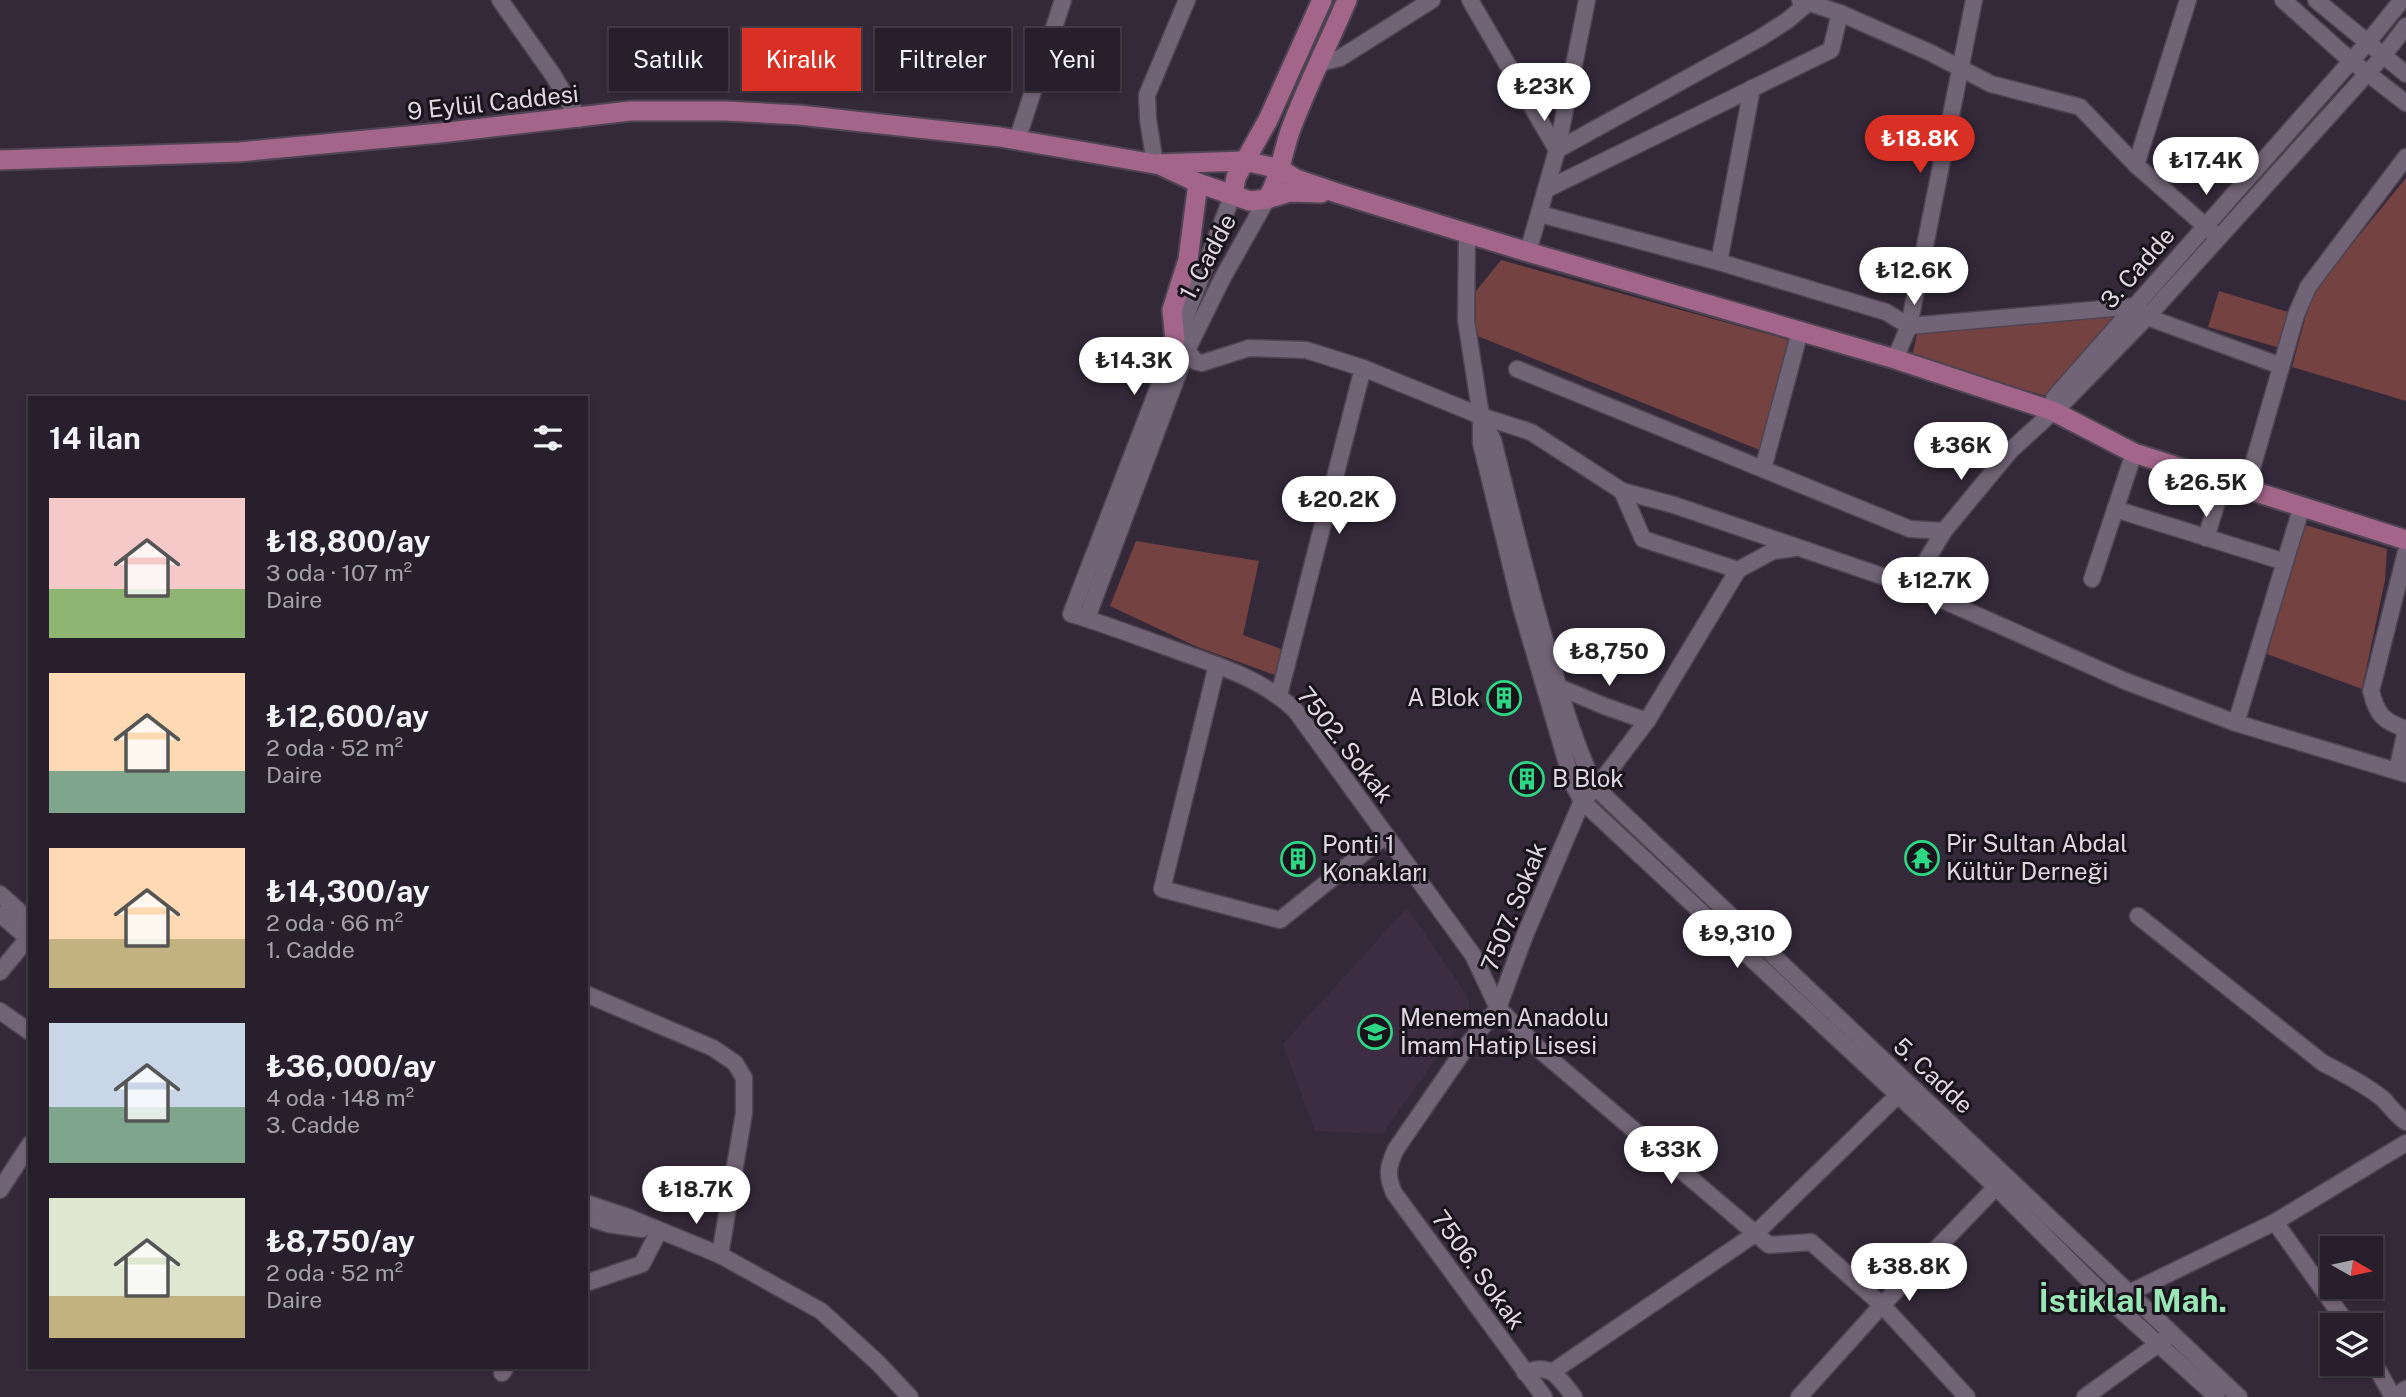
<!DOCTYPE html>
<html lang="tr">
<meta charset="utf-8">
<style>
body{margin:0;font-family:"Public Sans",sans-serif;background:#332c37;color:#f1f3f6;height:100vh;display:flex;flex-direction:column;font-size:26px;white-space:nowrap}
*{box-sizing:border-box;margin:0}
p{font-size:23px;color:#a4a2a9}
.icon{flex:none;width:38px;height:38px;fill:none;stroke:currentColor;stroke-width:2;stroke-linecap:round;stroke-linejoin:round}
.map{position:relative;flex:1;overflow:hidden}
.drawer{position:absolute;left:28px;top:396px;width:560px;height:973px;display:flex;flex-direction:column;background:#271f2b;border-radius:0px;box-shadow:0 2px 5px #0004,0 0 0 2px #433d47}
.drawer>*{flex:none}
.hud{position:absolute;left:609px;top:28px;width:665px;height:63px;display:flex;gap:14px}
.needle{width:46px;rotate:99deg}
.tools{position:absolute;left:2320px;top:1236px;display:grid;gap:14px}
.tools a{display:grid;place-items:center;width:63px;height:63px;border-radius:0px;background:#271f2b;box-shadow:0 2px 5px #0004,0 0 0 2px #433d47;font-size:35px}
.price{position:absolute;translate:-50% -60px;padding:0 16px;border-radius:24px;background:#fff;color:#222;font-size:23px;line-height:46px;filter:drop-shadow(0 2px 4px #0008)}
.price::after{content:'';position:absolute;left:50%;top:42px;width:21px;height:16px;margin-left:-10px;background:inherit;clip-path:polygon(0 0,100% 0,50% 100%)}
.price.selected{background:#d93025;color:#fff}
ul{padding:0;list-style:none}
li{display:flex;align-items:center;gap:21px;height:175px;padding:0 21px}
li span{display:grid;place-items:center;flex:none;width:196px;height:140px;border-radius:0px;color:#555}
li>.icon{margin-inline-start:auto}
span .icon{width:84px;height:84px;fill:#fffc;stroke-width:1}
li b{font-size:30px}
h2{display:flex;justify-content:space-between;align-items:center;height:84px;padding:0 21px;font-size:30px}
.pill{padding:0 24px;border-radius:0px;background:#271f2b;box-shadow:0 2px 5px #0004,0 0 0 2px #433d47;font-size:24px;line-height:63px}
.pill.selected{background:#d93025;color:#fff}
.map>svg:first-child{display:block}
</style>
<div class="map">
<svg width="2406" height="1397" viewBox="0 0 2406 1397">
<rect width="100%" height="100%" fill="#342939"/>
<!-- built -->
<polygon fill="#3d2d43" points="1407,908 1462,988 1469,1002 1469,1013 1382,1134 1315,1131 1283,1044"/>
<!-- green -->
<g fill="#734241">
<polygon points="2406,178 2406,401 2292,367 2312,293"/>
<polygon points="1501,260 1789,340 1762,451 1475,335 1476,291"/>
<polygon points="2219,291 2291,313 2280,348 2208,327"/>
<polygon points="2120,315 2046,396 1912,356 1917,334"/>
<polygon points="2305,525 2387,549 2385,580 2362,689 2267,654"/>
<polygon points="1136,541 1259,561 1243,635 1281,649 1275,675 1195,646 1110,606"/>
</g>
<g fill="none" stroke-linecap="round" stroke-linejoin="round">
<!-- minor casing -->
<g stroke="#4f4452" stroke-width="19">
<g id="minor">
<polyline points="500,0 553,75 579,119"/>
<polyline points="1470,0 1557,150 1760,38 1788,20 1808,3"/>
<polyline points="1800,0 1840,13 1931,53 1991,84 2080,107 2136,165"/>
<polyline points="2188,0 2136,165 2212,232"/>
<polyline points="2283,0 2349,59 2406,103"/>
<polyline points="2316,0 2406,74"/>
<polyline points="1320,63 1340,58 1432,0"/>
<polyline points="1017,140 1063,0"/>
<polyline points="1155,164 1148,119 1147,95 1187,0"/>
<polyline points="1547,189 1831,50 1840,13"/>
<path d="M1233,194l-162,420c31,9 62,21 93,32 46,17 95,30 131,64l178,245 25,53 43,43 228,194 42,-3 71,63 85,92"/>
<polyline points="1540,214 1719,262 1886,312 1909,326 2136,306 2147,317 2281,366"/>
<polyline points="1467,233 1466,320 1481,416 1481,443 1521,607 1573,784 1582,801 1898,1095 1996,1187 2105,1296 2217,1397"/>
<polyline points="1528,252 1557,150 1587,0"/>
<polyline points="1719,262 1752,88"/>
<polyline points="1187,350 1195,361 1202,363 1249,348 1306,350 1363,368 1481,416 1531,432 1622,491 1674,505 1911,586 2125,681 2236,723 2406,774"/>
<polyline points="1895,359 1909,326 1974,0"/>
<polyline points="1517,369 1910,529 1944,531"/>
<polyline points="2054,398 2368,42 2402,0"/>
<path d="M1484,422l9,18c19,76 37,153 60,228 12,41 24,82 43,120l643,609"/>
<polyline points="1763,469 1800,331"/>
<polyline points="2246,489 2296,315 2308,287 2406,157"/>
<polyline points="1622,491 1643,539 1738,570"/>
<polyline points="2115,509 2285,562"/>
<polyline points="2206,538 2223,482"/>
<path d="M2406,552l-35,139c6,24 12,30 35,38"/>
<polyline points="2092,579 2134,453"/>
<polyline points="1911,586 1944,531 2011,450 2068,398 2147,317 2383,56 2406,26"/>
<polyline points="1087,618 1187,350 1222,279 1267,199"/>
<polyline points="1217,665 1162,889 1280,920 1386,835"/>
<polyline points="1559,687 1604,706 1647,721"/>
<polyline points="1279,695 1363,368"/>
<polyline points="2236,723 2302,506"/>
<polyline points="2397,771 2406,730"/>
<polyline points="0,894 30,921"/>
<polyline points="0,914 30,940"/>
<path d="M2138,916l185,147c20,10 41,21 59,35 8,8 14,17 24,24"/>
<polyline points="0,972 28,938"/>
<polyline points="586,994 713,1048 735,1063 744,1078 744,1113 720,1255"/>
<polyline points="0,1011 30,1032"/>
<polyline points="0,1190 30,1144"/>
<polyline points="586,1203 625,1216 720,1255 821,1311 878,1363 910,1397"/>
<polyline points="586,1217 608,1224 642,1229"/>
<polyline points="2275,1222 2348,1325"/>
<polyline points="586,1283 642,1264 659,1231"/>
<polyline points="2129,1293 2275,1222 2406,1143"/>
<polyline points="2371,1358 2393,1397"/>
<polyline points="1552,1372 1755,1234 1898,1095"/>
<polyline points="502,1373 506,1367"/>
<path d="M1525,1373c26,-12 35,6 49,24"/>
<path d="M1544,1397l-150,-204c-8,-18 -6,-27 2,-44l73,-106 29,-35 27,-73 57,-134 14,-13 51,-67 91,-151 35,-19 22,-3"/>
<polyline points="1799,1397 1882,1305 1996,1187"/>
<polyline points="2085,1397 2165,1339"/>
<polyline points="2394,1397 2406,1389"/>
</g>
</g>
<!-- major casing -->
<g stroke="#4f4452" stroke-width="23">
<g id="major">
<polyline points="0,160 239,152 440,133 630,111 726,111 799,115 1000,137 1155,164 1245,161 1280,169 1296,179 1340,194 1528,252 1895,359 2053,411 2134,453 2406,540"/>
<polyline points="1160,165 1198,183 1250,201 1267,199 1290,192 1321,193"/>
<polyline points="1233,194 1236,177 1268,120 1322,0"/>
<path d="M1267,199c14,-22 15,-48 25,-73 16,-42 37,-84 55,-126"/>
<polyline points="1175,340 1172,310 1188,260 1198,183"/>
</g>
</g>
<!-- minor -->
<use href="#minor" stroke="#716476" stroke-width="16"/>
<!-- major -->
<use href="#major" stroke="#a3668a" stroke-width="19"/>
</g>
<!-- icons -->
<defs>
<g id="building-ring" transform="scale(1.75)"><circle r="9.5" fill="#19141b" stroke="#2dd884" stroke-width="1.5"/><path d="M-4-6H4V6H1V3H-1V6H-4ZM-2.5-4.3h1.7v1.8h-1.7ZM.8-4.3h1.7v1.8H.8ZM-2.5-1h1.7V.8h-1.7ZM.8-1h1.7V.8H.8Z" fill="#2dd884"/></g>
<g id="temple-ring" transform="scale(1.75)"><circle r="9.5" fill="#19141b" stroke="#2dd884" stroke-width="1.5"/><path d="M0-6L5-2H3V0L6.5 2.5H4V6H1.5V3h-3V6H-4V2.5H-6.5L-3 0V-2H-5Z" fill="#2dd884"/></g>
<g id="school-ring" transform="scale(1.75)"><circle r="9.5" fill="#19141b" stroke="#2dd884" stroke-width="1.5"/><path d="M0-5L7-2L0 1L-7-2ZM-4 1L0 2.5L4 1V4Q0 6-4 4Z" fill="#2dd884"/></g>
</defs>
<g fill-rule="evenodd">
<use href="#building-ring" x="1504" y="698"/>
<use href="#building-ring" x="1527" y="779"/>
<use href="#temple-ring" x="1922" y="858"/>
<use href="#building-ring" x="1298" y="859"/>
<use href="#school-ring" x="1375" y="1032"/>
</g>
<g text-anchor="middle" stroke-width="6" stroke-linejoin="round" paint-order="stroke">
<!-- street labels -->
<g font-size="24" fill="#dfd7e2" stroke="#19141b">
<text transform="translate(493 103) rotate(-6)" y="8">9 Eylül Caddesi</text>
<text transform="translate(1208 257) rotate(-62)" y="8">1. Cadde</text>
<text transform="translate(2138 268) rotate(-49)" y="8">3. Cadde</text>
<text transform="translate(1345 745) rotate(52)" y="8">7502. Sokak</text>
<text transform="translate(1514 907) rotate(-68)" y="8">7507. Sokak</text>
<text transform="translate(1933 1076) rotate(43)" y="8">5. Cadde</text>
<text transform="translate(1478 1270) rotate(54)" y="8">7506. Sokak</text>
</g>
<!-- poi labels -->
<g font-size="24" fill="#dfd7e2" stroke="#19141b" text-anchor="start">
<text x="1480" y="706" text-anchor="end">A Blok</text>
<text x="1552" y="787">B Blok</text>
<text x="1946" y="852">Pir Sultan Abdal<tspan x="1946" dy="28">Kültür Derneği</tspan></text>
<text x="1322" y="853">Ponti 1<tspan x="1322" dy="28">Konakları</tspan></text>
<text x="1400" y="1026">Menemen Anadolu<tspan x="1400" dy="28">İmam Hatip Lisesi</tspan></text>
</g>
<!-- district labels -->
<g font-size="32" font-weight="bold" fill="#9be6b6" stroke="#19141b">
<text x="2133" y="1312">İstiklal Mah.</text>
</g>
</g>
</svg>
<div class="tools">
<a><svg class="needle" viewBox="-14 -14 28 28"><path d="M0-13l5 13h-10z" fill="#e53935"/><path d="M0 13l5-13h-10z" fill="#a4a2a9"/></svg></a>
<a><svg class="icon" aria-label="layers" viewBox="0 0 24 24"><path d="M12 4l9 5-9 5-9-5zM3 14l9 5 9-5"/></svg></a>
</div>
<b class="price" style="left:1544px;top:123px">₺23K</b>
<b class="price selected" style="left:1920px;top:175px">₺18.8K</b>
<b class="price" style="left:2206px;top:197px">₺17.4K</b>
<b class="price" style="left:1914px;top:307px">₺12.6K</b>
<b class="price" style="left:1134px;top:397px">₺14.3K</b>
<b class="price" style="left:1961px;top:482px">₺36K</b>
<b class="price" style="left:2206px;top:519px">₺26.5K</b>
<b class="price" style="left:1339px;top:536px">₺20.2K</b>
<b class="price" style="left:1935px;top:617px">₺12.7K</b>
<b class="price" style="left:1609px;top:688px">₺8,750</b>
<b class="price" style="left:1737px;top:970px">₺9,310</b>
<b class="price" style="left:1671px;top:1186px">₺33K</b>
<b class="price" style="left:696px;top:1226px">₺18.7K</b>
<b class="price" style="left:1909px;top:1303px">₺38.8K</b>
<div class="hud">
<a class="pill">Satılık</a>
<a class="pill selected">Kiralık</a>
<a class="pill">Filtreler</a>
<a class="pill">Yeni</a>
</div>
<section class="drawer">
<h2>14 ilan<svg class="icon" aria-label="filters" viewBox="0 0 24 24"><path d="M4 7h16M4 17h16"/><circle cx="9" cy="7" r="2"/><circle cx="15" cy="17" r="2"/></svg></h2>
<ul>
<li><span style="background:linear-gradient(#f6c9c9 65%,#8fb573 0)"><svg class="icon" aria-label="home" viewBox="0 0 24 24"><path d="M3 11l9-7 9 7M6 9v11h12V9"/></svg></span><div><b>₺18,800/ay</b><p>3 oda · 107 m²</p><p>Daire</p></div></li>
<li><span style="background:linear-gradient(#ffd9b3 70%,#7fa58c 0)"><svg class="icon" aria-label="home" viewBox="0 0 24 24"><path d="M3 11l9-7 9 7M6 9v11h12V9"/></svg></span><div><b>₺12,600/ay</b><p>2 oda · 52 m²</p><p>Daire</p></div></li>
<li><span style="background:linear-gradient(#ffd9b3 65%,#c2b280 0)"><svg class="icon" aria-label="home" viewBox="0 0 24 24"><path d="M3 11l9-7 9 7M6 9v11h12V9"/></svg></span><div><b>₺14,300/ay</b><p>2 oda · 66 m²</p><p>1. Cadde</p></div></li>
<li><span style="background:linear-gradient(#c9d6e8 60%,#7fa58c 0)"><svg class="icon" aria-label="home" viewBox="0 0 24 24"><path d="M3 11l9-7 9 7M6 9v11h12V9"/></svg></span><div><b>₺36,000/ay</b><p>4 oda · 148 m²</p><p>3. Cadde</p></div></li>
<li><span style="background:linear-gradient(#dfe7d0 70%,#c2b280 0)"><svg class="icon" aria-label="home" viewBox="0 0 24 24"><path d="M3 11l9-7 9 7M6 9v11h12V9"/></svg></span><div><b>₺8,750/ay</b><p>2 oda · 52 m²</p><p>Daire</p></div></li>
</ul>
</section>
</div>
